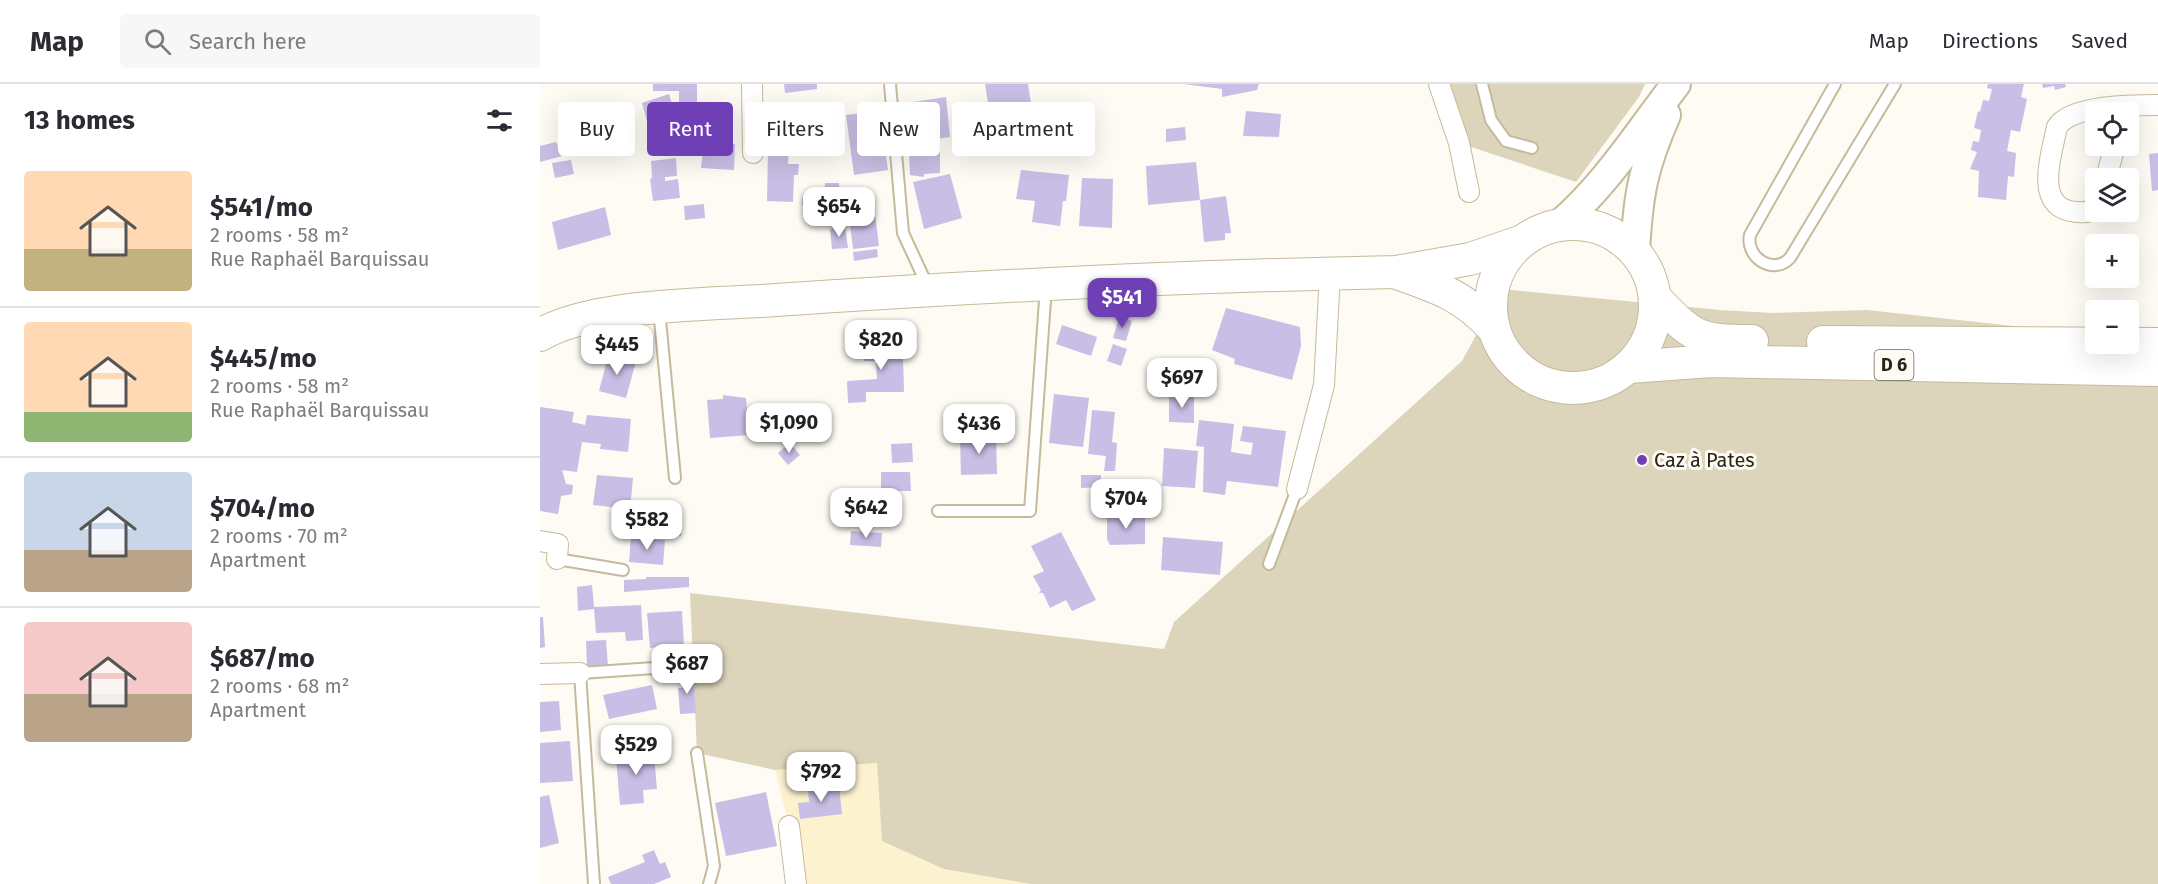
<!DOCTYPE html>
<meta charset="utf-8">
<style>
body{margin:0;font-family:"Fira Sans",sans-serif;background:#f7f7f7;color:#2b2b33;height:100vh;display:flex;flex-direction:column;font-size:22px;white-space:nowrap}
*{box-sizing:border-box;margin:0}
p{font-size:20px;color:#7c7c81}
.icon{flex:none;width:33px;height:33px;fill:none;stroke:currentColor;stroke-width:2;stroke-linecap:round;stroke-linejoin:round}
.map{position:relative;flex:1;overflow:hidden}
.panel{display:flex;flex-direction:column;background:#fff;width:540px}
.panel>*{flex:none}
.banner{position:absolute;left:18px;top:18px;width:570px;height:54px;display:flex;gap:12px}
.fabs{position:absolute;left:1545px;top:18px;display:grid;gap:12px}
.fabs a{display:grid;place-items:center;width:54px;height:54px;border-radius:6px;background:#fff;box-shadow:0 6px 24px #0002;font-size:30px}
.price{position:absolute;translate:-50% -51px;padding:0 14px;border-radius:12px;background:#fff;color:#222;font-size:20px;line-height:39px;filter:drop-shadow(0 2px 3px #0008)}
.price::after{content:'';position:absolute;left:50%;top:36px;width:18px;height:14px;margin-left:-9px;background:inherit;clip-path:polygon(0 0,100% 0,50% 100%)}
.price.current{background:#6f3fb6;color:#fff}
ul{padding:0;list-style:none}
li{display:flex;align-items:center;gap:18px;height:150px;padding:0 24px}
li+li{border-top:2px solid #e1e1e2}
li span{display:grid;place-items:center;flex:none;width:168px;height:120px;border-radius:6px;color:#555}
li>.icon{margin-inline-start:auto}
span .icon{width:72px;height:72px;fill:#fffc;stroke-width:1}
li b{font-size:26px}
h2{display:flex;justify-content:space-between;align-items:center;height:72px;padding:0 24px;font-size:26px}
.pill{padding:0 21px;border-radius:6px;background:#fff;box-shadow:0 6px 24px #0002;font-size:21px;line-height:54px}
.pill.current{background:#6f3fb6;color:#fff}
header{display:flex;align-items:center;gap:36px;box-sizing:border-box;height:84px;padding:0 30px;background:#fff;border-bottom:2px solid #e1e1e2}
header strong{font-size:28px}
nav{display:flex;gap:33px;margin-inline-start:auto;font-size:21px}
.search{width:420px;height:54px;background:#f7f7f7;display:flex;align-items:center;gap:15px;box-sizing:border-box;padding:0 21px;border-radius:6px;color:#7c7c81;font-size:22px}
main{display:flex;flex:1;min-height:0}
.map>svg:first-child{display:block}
</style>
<header>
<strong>Map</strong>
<div class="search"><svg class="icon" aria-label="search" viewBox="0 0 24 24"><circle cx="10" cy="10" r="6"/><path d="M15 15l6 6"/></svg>Search here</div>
<nav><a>Map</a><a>Directions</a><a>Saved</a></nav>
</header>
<main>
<section class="panel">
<h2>13 homes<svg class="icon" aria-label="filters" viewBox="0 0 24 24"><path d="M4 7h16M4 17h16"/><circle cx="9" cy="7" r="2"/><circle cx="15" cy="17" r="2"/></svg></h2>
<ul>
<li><span style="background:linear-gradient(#ffd9b3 65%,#c2b280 0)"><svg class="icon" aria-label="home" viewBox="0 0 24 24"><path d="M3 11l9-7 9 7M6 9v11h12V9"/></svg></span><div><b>$541/mo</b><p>2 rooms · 58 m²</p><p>Rue Raphaël Barquissau</p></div></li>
<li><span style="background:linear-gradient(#ffd9b3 75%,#8fb573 0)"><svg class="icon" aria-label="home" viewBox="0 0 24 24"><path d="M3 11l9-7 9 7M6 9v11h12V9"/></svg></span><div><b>$445/mo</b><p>2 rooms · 58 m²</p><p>Rue Raphaël Barquissau</p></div></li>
<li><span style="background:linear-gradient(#c9d6e8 65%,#b9a48a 0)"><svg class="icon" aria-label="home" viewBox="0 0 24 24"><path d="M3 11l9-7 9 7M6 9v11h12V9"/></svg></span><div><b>$704/mo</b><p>2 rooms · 70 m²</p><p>Apartment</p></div></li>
<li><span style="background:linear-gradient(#f6c9c9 60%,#b9a48a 0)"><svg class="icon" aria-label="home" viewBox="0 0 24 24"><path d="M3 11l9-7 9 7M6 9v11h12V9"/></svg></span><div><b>$687/mo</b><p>2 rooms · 68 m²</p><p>Apartment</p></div></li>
</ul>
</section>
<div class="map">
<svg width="1618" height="800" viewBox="0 0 1618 800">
<rect width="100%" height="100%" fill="#fdfbf4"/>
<!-- built -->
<polygon fill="#fdf2d0" points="337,679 404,785 491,800 256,800 249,742 235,686"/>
<!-- green -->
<g fill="#ddd5bb">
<polygon points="899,0 1105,0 1099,13 1036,98 919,59"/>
<polygon points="961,205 1180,226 1232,229 1327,226 1618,258 1618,800 491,800 404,785 342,757 337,679 235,686 157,669 150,509 624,565 634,538 922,277"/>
</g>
<!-- building -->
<g fill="#c9bee5">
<polygon points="113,0 157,0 157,23 164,23 163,35 139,35 139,7 113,7"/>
<polygon points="244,0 277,0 277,5 245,9"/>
<polygon points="445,0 488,0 494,38 452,45"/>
<polygon points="644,0 719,0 717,6 682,13 682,5"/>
<polygon points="1448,0 1484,0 1481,13 1487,15 1480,48 1471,46 1467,67 1476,69 1474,93 1468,92 1466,116 1438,113 1439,87 1430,85 1437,68 1431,66 1433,57 1439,58 1441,46 1434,44 1438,27 1440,28 1443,16 1449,17 1452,5 1447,4"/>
<polygon points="1502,0 1525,0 1526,3 1515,6 1514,2 1503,4"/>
<polygon points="129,10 136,33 108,41 102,19"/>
<polygon points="406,13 410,53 378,58 373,18"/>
<polygon points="292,20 297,57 261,57 257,22"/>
<polygon points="49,21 49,25 56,25 57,33 63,33 64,40 73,40 74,60 31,63 30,40 25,41 24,23"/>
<polygon points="340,27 348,86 314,91 306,31"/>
<polygon points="706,27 741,30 739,53 703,52"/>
<polygon points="645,43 646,56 626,58 626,45"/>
<polygon points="16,58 22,72 0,78 0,62"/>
<polygon points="164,58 195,60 194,86 161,84"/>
<polygon points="228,65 249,66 248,80 259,80 258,91 254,91 253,118 227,117"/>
<polygon points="400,67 400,89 384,90 384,93 370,91 369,68"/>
<polygon points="1618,69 1618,106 1612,107 1609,70"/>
<polygon points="136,74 137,92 125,93 125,97 138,95 140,114 113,117 110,95 112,94 111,77"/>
<polygon points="31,76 34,90 15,94 12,79"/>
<polygon points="656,78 660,116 686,112 691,149 685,149 685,156 664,158 660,116 608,121 606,82"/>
<polygon points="481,86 529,91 526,117 523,117 520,142 492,138 495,117 476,115"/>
<polygon points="410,90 422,134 384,145 373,98"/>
<polygon points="542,94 573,95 572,144 539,142"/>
<rect x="285" y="99" width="14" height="13"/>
<polygon points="274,113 274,121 262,122 262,114"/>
<polygon points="333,114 339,162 313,165 307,117"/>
<polygon points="164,120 165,134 145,136 144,122"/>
<polygon points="65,123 71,151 18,166 12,138"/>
<polygon points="305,143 308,164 292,165 290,145"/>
<polygon points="337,165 338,173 314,177 313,168"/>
<polygon points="686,224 760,243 761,262 752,296 694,280 695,275 672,266"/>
<polygon points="579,233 592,237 586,257 573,254"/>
<polygon points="522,241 557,253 551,272 516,260"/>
<polygon points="353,254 353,262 367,261 367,275 363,275 364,308 326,308 326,318 308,319 307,297 337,295 336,277 324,277 324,263 336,263 335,255"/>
<polygon points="573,260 587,265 581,282 567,277"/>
<polygon points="69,269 96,277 86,314 59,307"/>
<polygon points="514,310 549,314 543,363 509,359"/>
<polygon points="183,311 206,314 209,351 170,354 167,316 183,315"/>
<polygon points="629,311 654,311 654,339 629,338"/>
<polygon points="0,323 34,328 32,338 45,341 47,331 91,335 88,368 60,365 61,360 42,358 37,388 22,386 26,400 33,401 32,410 21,412 18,430 0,427"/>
<polygon points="552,326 575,328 572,358 577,359 575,387 564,387 566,372 548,370"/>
<polygon points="659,336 694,340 691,368 711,371 713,359 700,357 703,342 746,347 738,403 687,397 685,411 663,408 664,363 656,362"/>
<polygon points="456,352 457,390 421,391 420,353"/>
<polygon points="250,359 260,371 248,381 238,369"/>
<polygon points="372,359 373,378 352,379 351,360"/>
<polygon points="624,364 658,367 655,404 622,402"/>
<polygon points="341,388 370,388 371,407 341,407"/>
<polygon points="57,391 93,394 90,425 53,421"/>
<polygon points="541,391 561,391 561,403 541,404"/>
<polygon points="116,432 142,436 141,452 93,447 93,438 115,440"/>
<polygon points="605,432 605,460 570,461 567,455 567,433"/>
<polygon points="311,447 342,449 341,463 310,461"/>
<polygon points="521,448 556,516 532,527 526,516 510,524 503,509 499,509 501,506 493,492 504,487 491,462"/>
<polygon points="91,453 125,456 123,481 89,478"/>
<polygon points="623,453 683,458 680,491 621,486"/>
<polygon points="106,493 149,493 149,503 84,508 84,496 106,495"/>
<polygon points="52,501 54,523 101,521 103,556 86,557 85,548 56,549 54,525 38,527 37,503"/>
<polygon points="142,527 144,561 110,564 107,529"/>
<polygon points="0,533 3,533 5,563 0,564"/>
<polygon points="66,556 68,583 47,584 46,557"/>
<polygon points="153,589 156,629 140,630 138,604 142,604 142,590"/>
<polygon points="112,601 117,625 69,635 63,611"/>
<polygon points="19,617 21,646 0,648 0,618"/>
<polygon points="30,657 33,697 0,699 0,659"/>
<polygon points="113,660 117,705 103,706 104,719 80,721 76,674 100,672 99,662"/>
<polygon points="299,702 302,730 260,735 258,719 269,718 268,705"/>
<polygon points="226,708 237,762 186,772 175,719"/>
<polygon points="9,711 19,759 0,764 0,713"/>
<polygon points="114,766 120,780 125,778 131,793 114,800 71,800 68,793 105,778 102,771"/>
</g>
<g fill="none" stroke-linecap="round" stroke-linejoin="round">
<!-- service casing -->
<g stroke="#c5ba99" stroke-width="14">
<g id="service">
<polyline points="350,0 363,149 388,203"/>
<polyline points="942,0 951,36 966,57 992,64"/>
<path d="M1295,0l-85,151c-5,22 23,41 40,23l105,-174"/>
<polyline points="119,225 135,394"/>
<polyline points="398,427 490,427 506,202"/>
<polyline points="17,475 83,486"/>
<polyline points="729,480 757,405"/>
<polyline points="157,669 174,782 169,800"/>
<polyline points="54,800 40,589 144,582"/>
</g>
</g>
<!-- minor casing -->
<g stroke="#c5ba99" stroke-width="22">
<g id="minor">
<polyline points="212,0 213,69"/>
<polyline points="899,0 919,59 929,108"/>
<polyline points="1566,94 1575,62"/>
<path d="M1556,122l-9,6c-56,4 -37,-51 -30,-85 14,-22 77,-22 101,-22"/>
<polyline points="757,405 784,301 790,190"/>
<polyline points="0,457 18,460 17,475"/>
<polyline points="0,590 40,589"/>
<polyline points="249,742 256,800"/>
</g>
</g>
<!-- secondary casing -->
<g stroke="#c5ba99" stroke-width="32">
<g id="secondary">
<path d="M1019,141c46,-39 80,-93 117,-141"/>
<path d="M1095,168c3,-57 8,-85 31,-137"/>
</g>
</g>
<!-- primary casing -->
<g stroke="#c5ba99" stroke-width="34">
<g id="primary">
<circle cx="1033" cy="222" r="82"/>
<path d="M857,189c41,15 64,21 95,54"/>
<path d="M1116,215c38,39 41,42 96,42"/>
<path d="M0,251c54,-32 171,-30 236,-35 206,-14 413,-24 620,-28l74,-13 50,-17"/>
<polyline points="1283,258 1618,260"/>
<polyline points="1089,283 1171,277 1618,286"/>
</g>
</g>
<!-- service -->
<use href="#service" stroke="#fff" stroke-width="10"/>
<!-- minor -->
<use href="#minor" stroke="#fff" stroke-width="20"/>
<!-- secondary -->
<use href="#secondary" stroke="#fff" stroke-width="28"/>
<!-- primary -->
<use href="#primary" stroke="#fff" stroke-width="32"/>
</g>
<!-- markers -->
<circle fill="#6f3fb6" stroke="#fdfbf4" stroke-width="2" cx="1102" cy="376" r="6"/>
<g text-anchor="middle" stroke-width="6" stroke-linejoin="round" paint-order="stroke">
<!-- shield labels -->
<rect fill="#fdfbf4" stroke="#69655a" stroke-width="1.5" x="1334.5" y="266" width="39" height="30" rx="4.5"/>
<g font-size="18" font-weight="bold" fill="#2a2518">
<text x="1354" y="287">D 6</text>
</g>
<!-- poi labels -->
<g font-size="20" fill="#2a2518" stroke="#fdfbf4" text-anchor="start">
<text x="1114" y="383">Caz à Pates</text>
</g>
</g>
</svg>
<div class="fabs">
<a><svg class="icon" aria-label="locate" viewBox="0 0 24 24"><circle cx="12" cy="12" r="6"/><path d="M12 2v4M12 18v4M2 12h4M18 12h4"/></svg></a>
<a><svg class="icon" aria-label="layers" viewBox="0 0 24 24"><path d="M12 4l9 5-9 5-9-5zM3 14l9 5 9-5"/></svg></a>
<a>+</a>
<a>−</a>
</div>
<b class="price" style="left:299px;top:154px">$654</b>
<b class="price current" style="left:582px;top:245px">$541</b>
<b class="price" style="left:341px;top:287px">$820</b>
<b class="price" style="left:77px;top:292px">$445</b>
<b class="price" style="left:642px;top:325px">$697</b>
<b class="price" style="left:249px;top:370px">$1,090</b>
<b class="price" style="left:439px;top:371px">$436</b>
<b class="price" style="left:586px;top:446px">$704</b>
<b class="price" style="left:326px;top:455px">$642</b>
<b class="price" style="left:107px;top:467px">$582</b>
<b class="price" style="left:147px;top:611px">$687</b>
<b class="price" style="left:96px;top:692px">$529</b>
<b class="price" style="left:281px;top:719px">$792</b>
<div class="banner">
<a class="pill">Buy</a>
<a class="pill current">Rent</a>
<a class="pill">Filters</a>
<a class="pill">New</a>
<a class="pill">Apartment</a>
</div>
</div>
</main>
